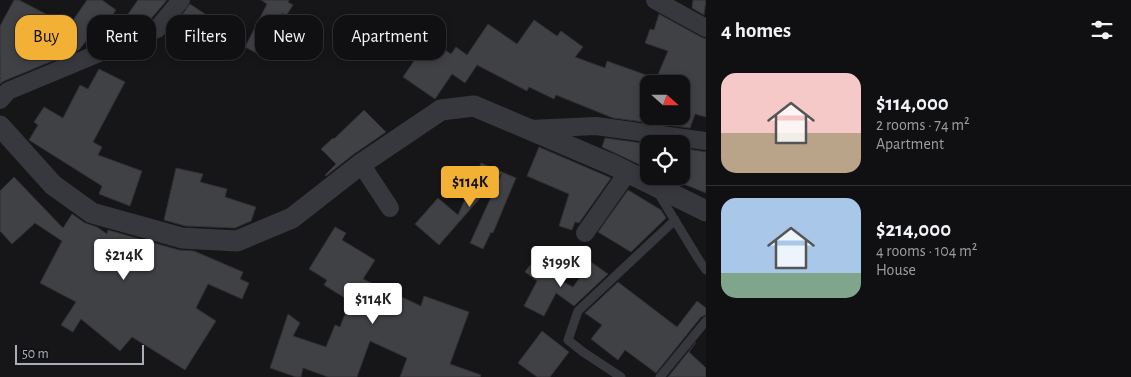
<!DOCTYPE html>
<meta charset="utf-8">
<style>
body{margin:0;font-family:"Alegreya Sans",sans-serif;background:#19191b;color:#f1f3f6;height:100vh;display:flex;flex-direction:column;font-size:19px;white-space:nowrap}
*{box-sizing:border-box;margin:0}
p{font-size:16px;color:#9c9d9f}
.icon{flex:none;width:28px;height:28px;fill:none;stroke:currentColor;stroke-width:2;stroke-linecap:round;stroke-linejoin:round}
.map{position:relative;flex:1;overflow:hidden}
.drawer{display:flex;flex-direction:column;background:#101012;width:425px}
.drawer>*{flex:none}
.banner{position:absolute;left:15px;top:15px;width:475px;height:45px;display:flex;gap:10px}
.needle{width:32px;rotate:111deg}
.fabs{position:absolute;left:640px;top:75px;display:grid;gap:10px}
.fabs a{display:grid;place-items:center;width:50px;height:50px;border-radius:10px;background:#101012;box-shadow:0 2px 8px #0003,0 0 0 1px #303032;font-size:25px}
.scale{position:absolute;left:15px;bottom:12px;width:129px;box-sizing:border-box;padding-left:5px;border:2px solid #a8adb8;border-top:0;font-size:14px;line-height:18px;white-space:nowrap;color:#a8adb8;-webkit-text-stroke:4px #111113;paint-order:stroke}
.price{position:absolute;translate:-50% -42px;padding:0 11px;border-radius:5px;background:#fff;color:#222;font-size:16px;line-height:32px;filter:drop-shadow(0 1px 2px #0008)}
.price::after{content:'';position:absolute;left:50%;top:30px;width:15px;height:11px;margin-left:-8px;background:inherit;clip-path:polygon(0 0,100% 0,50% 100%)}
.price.on{background:#f2b134;color:#111}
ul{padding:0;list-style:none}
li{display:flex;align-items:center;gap:15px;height:125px;padding:0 15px}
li+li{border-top:1px solid #303032}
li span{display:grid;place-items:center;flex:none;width:140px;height:100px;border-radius:15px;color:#555}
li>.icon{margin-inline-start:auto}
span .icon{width:60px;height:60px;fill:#fffc;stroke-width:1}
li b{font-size:21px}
h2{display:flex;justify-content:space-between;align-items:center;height:60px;padding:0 15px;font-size:21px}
.pill{padding:0 18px;border-radius:15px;background:#101012;box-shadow:0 2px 8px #0003,0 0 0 1px #303032;font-size:18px;line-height:45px}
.pill.on{background:#f2b134;color:#111}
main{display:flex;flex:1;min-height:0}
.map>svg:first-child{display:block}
</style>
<main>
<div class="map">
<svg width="706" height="377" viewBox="0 0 706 377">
<rect width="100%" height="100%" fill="#161618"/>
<!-- building -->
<g fill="#404145" stroke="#303034">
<polygon points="14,0 19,0 69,26 87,0 102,0 116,10 109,20 104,18 79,50 4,81 0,84 0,26"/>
<polygon points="138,0 167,0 150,20 128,29 121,24"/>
<polygon points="261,0 289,0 288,2 293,5 286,16 282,13 260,55 245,47 267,4"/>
<polygon points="693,0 706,0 704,15 692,8"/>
<polygon points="190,4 208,16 200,29 206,32 198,44 172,28"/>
<polygon points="659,14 701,37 706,39 706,117 695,114 690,128 613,118 556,95 554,99 529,87 527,91 477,65 465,83 452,74 435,99 403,77 422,49 432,56 439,46 451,54 456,47 467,55 488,24 517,44 534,20 557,36 561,31 583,47 575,57 605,68 607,61 649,76 649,116 681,116 681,84 654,84 668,51 645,43 650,29 654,30"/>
<polygon points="99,69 125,82 93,142 102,147 98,155 142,171 130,206 99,194 102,186 29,140 38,125 34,122 44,107 63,118 80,85 88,89"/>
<polygon points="364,110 386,132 354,154 326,176 325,175 336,164 321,149 333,138 334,139"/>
<polygon points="605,138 649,144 649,169 602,147"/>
<polygon points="539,147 611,178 579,223 575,222 572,230 559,226 569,194 527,176"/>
<polygon points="681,148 706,152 706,193 681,183"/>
<polygon points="481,163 516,178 493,233 491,232 483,249 470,243 502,173 439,245 415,224 438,198 458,215"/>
<polygon points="176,168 203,174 200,182 227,189 225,197 256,207 251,221 235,228 185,226 164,220"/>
<polygon points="14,177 63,228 72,214 85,223 97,227 107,234 108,230 179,250 194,251 243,272 240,279 249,283 242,299 208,284 196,308 216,321 185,370 132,337 120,351 81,319 73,332 61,325 76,302 40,283 62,241 35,223 12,244 0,231 0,191"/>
<polygon points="628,190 661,210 666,218 631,252 598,232"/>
<polygon points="335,227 346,233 342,240 375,260 363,279 421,306 424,296 469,312 450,364 481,375 480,377 400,377 407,358 370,341 357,377 328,377 303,368 301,377 296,377 270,368 288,314 300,323 293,336 326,347 335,325 340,327 350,301 324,285 327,280 309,269"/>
<polygon points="591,262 608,274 574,306 556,293 544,316 524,306 537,281 525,272 530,265 573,287"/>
<polygon points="618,282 677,327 697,301 706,308 706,315 701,317 656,373 625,350 618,360 591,339 602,325 585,313"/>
<polygon points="542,331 569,352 550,377 537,377 518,363"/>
<polygon points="696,342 689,352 706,368 706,377 668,377"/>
</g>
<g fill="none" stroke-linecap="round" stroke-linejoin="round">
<!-- service -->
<g stroke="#37383d" stroke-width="9">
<polyline points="657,191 699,260 706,270"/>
<polyline points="621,377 583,352 568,340 578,311 675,220"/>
<polyline points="660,377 706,321"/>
</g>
<!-- minor -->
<g stroke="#37383d" stroke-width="18">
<polyline points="655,0 706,28"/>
<polyline points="0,100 8,91 157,29 181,0"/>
<polyline points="529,129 596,126 706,141"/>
<polyline points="361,164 390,208"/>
<polyline points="585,233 628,172"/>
</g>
<!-- tertiary -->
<polyline stroke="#37383d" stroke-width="21" points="0,126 53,185 92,213 182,238 237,241 292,218 361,164 441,110 474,106 613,165 706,211"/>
</g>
</svg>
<div class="fabs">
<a><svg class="needle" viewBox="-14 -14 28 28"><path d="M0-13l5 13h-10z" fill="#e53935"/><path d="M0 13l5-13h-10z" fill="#9c9d9f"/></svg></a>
<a><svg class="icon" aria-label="locate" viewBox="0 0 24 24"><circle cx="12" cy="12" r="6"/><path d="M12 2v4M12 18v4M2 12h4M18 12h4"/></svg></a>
</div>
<div class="scale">50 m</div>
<b class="price on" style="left:470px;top:208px">$114K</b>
<b class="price" style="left:124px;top:281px">$214K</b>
<b class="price" style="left:561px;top:288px">$199K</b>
<b class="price" style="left:373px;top:325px">$114K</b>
<div class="banner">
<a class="pill on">Buy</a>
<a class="pill">Rent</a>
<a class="pill">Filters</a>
<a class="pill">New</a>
<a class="pill">Apartment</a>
</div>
</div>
<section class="drawer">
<h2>4 homes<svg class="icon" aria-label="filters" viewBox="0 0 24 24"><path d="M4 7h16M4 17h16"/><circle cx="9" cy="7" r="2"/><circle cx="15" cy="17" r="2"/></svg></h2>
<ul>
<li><span style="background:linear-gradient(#f6c9c9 60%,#b9a48a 0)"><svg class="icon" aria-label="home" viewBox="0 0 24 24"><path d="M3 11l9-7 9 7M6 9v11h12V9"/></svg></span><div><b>$114,000</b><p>2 rooms · 74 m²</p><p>Apartment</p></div></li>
<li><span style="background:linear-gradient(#a9c7e8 75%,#7fa58c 0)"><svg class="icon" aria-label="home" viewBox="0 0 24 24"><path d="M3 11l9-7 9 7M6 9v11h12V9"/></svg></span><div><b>$214,000</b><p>4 rooms · 104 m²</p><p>House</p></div></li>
</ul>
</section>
</main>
